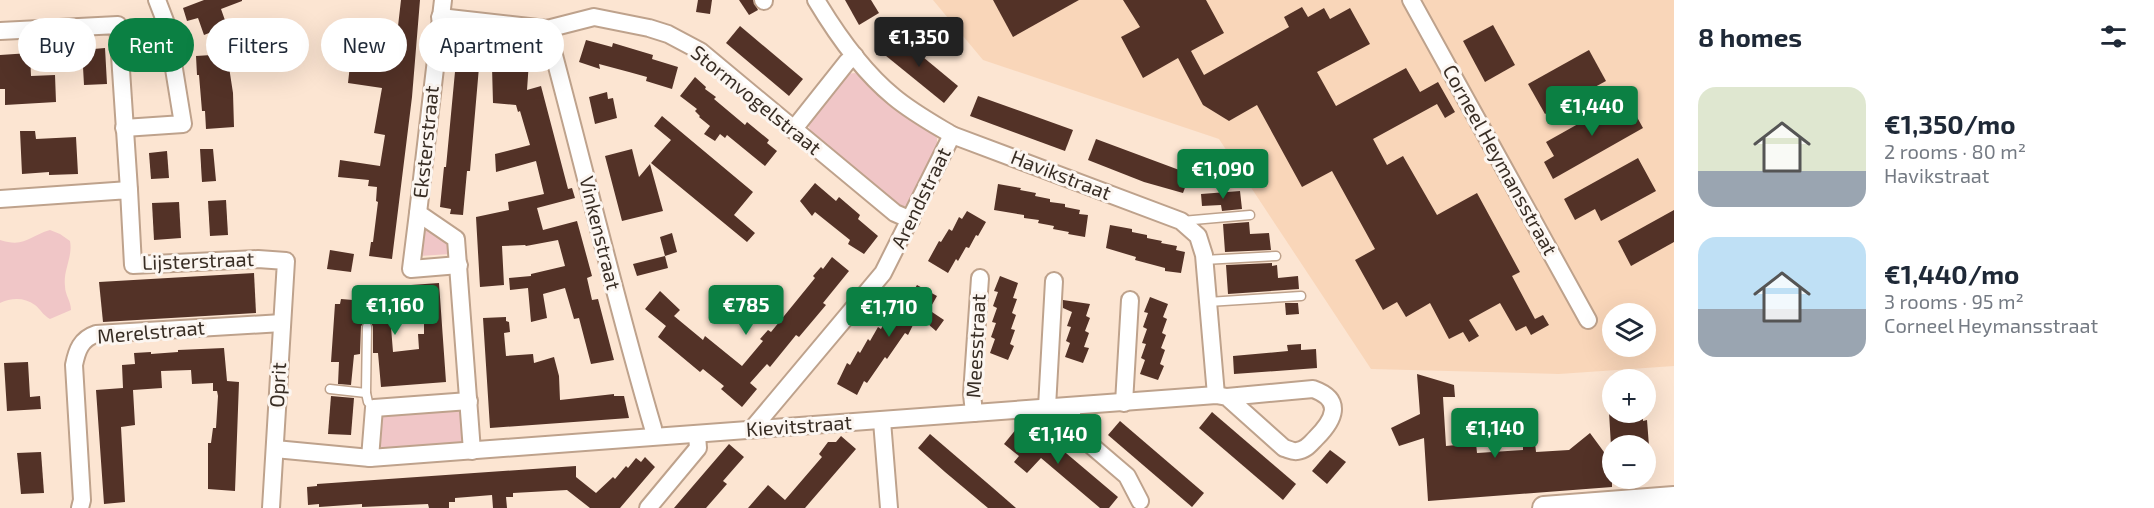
<!DOCTYPE html>
<meta charset="utf-8">
<style>
body{margin:0;font-family:"Exo 2",sans-serif;background:#f6f6f7;color:#1f2937;height:100vh;display:flex;flex-direction:column;font-size:22px;white-space:nowrap}
*{box-sizing:border-box;margin:0}
p{font-size:20px;color:#747a83}
.icon{flex:none;width:33px;height:33px;fill:none;stroke:currentColor;stroke-width:2;stroke-linecap:round;stroke-linejoin:round}
.map{position:relative;flex:1;overflow:hidden}
.drawer{display:flex;flex-direction:column;background:#fff;width:480px}
.drawer>*{flex:none}
.top-card{position:absolute;left:18px;top:18px;width:570px;height:54px;display:flex;gap:12px}
.buttons{position:absolute;left:1602px;top:303px;display:grid;gap:12px}
.buttons a{display:grid;place-items:center;width:54px;height:54px;border-radius:50%;background:#fff;box-shadow:0 6px 24px #0002;font-size:30px}
.price{position:absolute;translate:-50% -51px;padding:0 14px;border-radius:6px;background:#0b8043;color:#fff;font-size:20px;line-height:39px;filter:drop-shadow(0 2px 3px #0008)}
.price::after{content:'';position:absolute;left:50%;top:36px;width:18px;height:14px;margin-left:-9px;background:inherit;clip-path:polygon(0 0,100% 0,50% 100%)}
.price.on{background:#222;color:#fff}
ul{padding:0;list-style:none}
li{display:flex;align-items:center;gap:18px;height:150px;padding:0 24px}
li span{display:grid;place-items:center;flex:none;width:168px;height:120px;border-radius:18px;color:#555}
li>.icon{margin-inline-start:auto}
span .icon{width:72px;height:72px;fill:#fffc;stroke-width:1}
li b{font-size:26px}
h2{display:flex;justify-content:space-between;align-items:center;height:72px;padding:0 24px;font-size:26px}
.tag{padding:0 21px;border-radius:27px;background:#fff;box-shadow:0 6px 24px #0002;font-size:21px;line-height:54px}
.tag.on{background:#0b8043;color:#fff}
main{display:flex;flex:1;min-height:0}
.map>svg:first-child{display:block}
</style>
<main>
<div class="map">
<svg width="1674" height="508" viewBox="0 0 1674 508">
<rect width="100%" height="100%" fill="#fce5d2"/>
<!-- built -->
<path fill="#f9d6b9" fill-rule="evenodd" d="M933,0h741v366l-115,8 -188,-5 -152,-230 -236,-79zM1612,314h34v32h-34z"/>
<!-- green -->
<g fill="#f0c6c7">
<polygon points="855,73 860,75 932,132 937,138 937,147 909,203 905,206 897,206 812,135 808,124 846,74"/>
<polygon points="423,226 449,246 450,254 420,256"/>
<path d="M50,230l10,4 10,7c3,16 -7,29 -5,45 0,9 6,15 6,24l-21,9c-7,-4 -9,-9 -15,-14 -11,-8 -24,-7 -35,-2v-63c25,8 29,-4 50,-10z"/>
<polygon points="461,409 463,443 379,450 380,416"/>
</g>
<!-- building -->
<g fill="#533227" fill-rule="evenodd">
<polygon points="204,0 242,0 242,1 221,9 227,26 204,35 198,18 187,21 183,8"/>
<polygon points="401,0 420,0 412,97 392,259 369,256 371,242 373,242 378,202 376,201 377,187 368,186 369,180 338,177 340,160 380,166 385,135 374,133 382,88 348,83 350,65 388,70 391,35 397,35"/>
<polygon points="698,0 712,0 710,14 696,12"/>
<polygon points="739,0 753,0 758,10 749,15"/>
<polygon points="845,0 871,0 879,13 859,25"/>
<polygon points="993,0 1079,0 1013,37"/>
<polygon points="1123,0 1206,0 1224,33 1191,51 1204,75 1289,27 1284,17 1302,7 1308,17 1324,8 1330,19 1350,8 1370,44 1317,72 1336,106 1406,68 1420,92 1438,82 1455,112 1445,118 1437,104 1373,139 1387,165 1403,156 1437,215 1477,193 1520,272 1512,276 1535,319 1543,315 1549,325 1531,335 1526,326 1516,331 1500,303 1469,320 1479,336 1469,342 1463,332 1449,339 1430,303 1406,317 1397,302 1383,310 1355,260 1375,249 1332,171 1302,187 1257,105 1229,121 1203,105 1178,58 1143,78 1121,37 1140,27"/>
<polygon points="1493,25 1515,65 1485,82 1463,41"/>
<polygon points="740,26 803,79 789,96 726,43"/>
<polygon points="894,33 958,86 944,103 880,51"/>
<polygon points="458,40 530,47 527,90 541,86 568,189 572,188 575,198 537,208 543,230 577,221 592,276 587,278 592,300 598,299 614,360 591,364 579,318 574,319 565,288 543,294 547,318 531,322 528,288 510,290 509,278 531,276 531,274 565,266 558,240 526,246 525,245 502,246 504,285 480,287 476,217 509,210 508,202 544,194 536,161 496,172 495,154 530,145 520,111 518,112 516,105 493,103 492,67 479,67 470,171 467,171 463,215 450,214 451,209 440,207 444,167 446,167"/>
<polygon points="586,40 612,47 613,43 653,55 652,59 678,67 672,89 646,81 647,77 629,72 599,64 600,69 579,62"/>
<polygon points="105,48 107,84 84,85 83,67 60,68 59,52"/>
<polygon points="1589,50 1606,81 1545,114 1528,84"/>
<polygon points="30,53 31,76 55,75 56,102 5,105 5,89 0,89 0,55"/>
<polygon points="227,54 233,93 234,127 206,129 205,111 202,111 199,75 197,75 196,56"/>
<polygon points="695,77 706,87 705,89 716,97 714,99 745,125 747,122 769,140 767,143 777,151 765,166 727,135 725,138 720,134 715,141 704,134 710,126 699,117 700,116 695,111 697,109 680,96"/>
<polygon points="607,92 608,99 613,98 617,118 595,124 589,97"/>
<polygon points="978,96 1073,130 1065,151 970,116"/>
<polygon points="1626,97 1643,128 1553,179 1544,162 1554,156 1546,142"/>
<polygon points="662,116 753,192 734,215 755,233 747,242 651,163 671,140 654,126"/>
<polygon points="20,131 35,131 36,139 76,137 78,174 49,175 49,172 22,174"/>
<polygon points="1096,139 1190,174 1183,193 1144,182 1088,160"/>
<polygon points="200,149 213,149 216,181 202,182"/>
<polygon points="632,149 639,177 650,164 663,211 622,221 605,156"/>
<polygon points="167,151 169,178 151,179 149,153"/>
<polygon points="1638,158 1656,191 1601,221 1595,209 1575,220 1564,199"/>
<polygon points="815,183 836,201 839,197 860,215 858,219 878,236 864,254 848,244 850,240 815,212 812,216 800,201"/>
<polygon points="998,184 1021,188 1020,190 1036,193 1035,196 1050,199 1050,202 1065,204 1065,207 1080,210 1079,214 1088,215 1085,237 1068,234 1069,232 1053,229 1054,226 1038,223 1039,220 1024,218 1024,215 994,210"/>
<polygon points="1240,191 1242,209 1222,211 1221,205 1202,206 1201,194"/>
<polygon points="226,200 228,235 210,236 208,201"/>
<polygon points="179,202 181,238 154,240 152,203"/>
<polygon points="1674,210 1674,242 1631,266 1618,241"/>
<polygon points="967,211 986,222 978,236 976,235 969,248 966,247 958,261 956,259 948,273 928,261 939,241 941,242 949,229 952,231 959,217 962,219"/>
<polygon points="1249,222 1250,234 1269,233 1271,250 1225,252 1223,224"/>
<polygon points="1110,225 1132,229 1132,232 1147,235 1147,238 1162,241 1161,243 1177,246 1176,250 1185,252 1181,273 1165,271 1165,268 1135,260 1136,257 1106,248"/>
<polygon points="672,233 677,252 665,256 660,237"/>
<polygon points="330,250 354,254 351,272 327,269"/>
<polygon points="665,256 668,268 637,276 633,264"/>
<polygon points="832,257 849,271 823,303 826,305 799,337 796,335 770,367 767,364 750,383 757,389 742,407 721,389 724,386 703,369 700,372 658,337 666,326 645,309 660,291 680,310 674,316 703,340 705,336 742,366 763,341 760,339 768,330 771,332 815,278 813,276 821,267 823,269"/>
<polygon points="1272,263 1272,266 1277,265 1278,278 1298,276 1299,289 1228,294 1226,265"/>
<polygon points="254,273 256,313 103,322 99,282"/>
<polygon points="1000,276 1018,283 1013,298 1017,299 1012,313 1016,315 1011,329 1015,330 1010,344 1014,346 1008,360 990,353 995,339 991,337 996,323 992,322 997,308 993,306 998,292 994,291"/>
<path d="M439,283l7,99 -65,5 -3,-34h-5v-26l-2,-5 -4,-1 -6,5 -1,28 -6,1 -3,30 -13,-1 1,-22h-8l4,-58h5l1,-5 12,1 -1,5 32,3 -1,-21zM424,311v23h-6l1,15 -26,3 -3,-38z"/>
<polygon points="917,285 937,296 929,310 944,320 936,331 921,318 918,323 915,321 908,335 905,333 887,359 885,357 867,383 864,381 857,395 837,384 847,363 850,365 858,351 860,353 868,339 870,341 878,327 881,329 888,315 891,317 898,303 901,305 909,291 912,293"/>
<polygon points="1150,297 1168,304 1163,317 1167,319 1162,333 1166,335 1161,348 1165,350 1160,364 1164,366 1158,380 1140,374 1145,360 1141,358 1146,344 1142,343 1147,329 1143,327 1148,313 1144,312"/>
<polygon points="1063,300 1090,304 1086,316 1090,318 1085,331 1089,333 1084,347 1089,348 1083,363 1065,357 1070,343 1066,341 1071,327 1067,326 1072,312 1063,308"/>
<polygon points="1285,303 1298,303 1299,314 1286,315"/>
<polygon points="506,317 506,321 509,322 510,332 504,333 506,356 533,354 534,363 554,357 559,376 560,400 614,394 614,396 624,396 629,418 490,428 483,318"/>
<polygon points="1301,344 1301,350 1316,349 1317,368 1234,374 1233,356 1288,351 1287,345"/>
<polygon points="224,348 227,381 239,382 235,491 208,489 208,443 211,443 213,428 216,428 218,396 217,391 213,391 213,383 192,384 191,370 161,371 162,388 133,390 135,425 121,427 125,502 104,504 96,390 123,388 122,365 135,364 134,353 151,352 151,354 178,352 178,350"/>
<polygon points="28,362 30,397 40,396 41,409 7,411 4,363"/>
<polygon points="1417,374 1454,385 1455,397 1443,397 1446,446 1476,443 1477,453 1523,450 1523,444 1535,443 1536,452 1569,450 1590,433 1612,463 1612,487 1428,501 1424,438 1399,446 1391,428 1420,414"/>
<polygon points="331,396 354,398 351,435 328,434"/>
<polygon points="1212,412 1296,484 1283,500 1199,428"/>
<polygon points="1609,412 1643,412 1643,421 1647,420 1649,446 1611,446"/>
<polygon points="1120,421 1204,493 1192,507 1108,435"/>
<polygon points="1034,426 1118,497 1109,508 1100,508 1041,458 1027,473 1014,462 1019,456 1004,444 1017,428 1026,435"/>
<polygon points="930,434 993,488 1016,508 988,508 945,472 918,448"/>
<polygon points="841,436 856,449 805,508 748,508 768,485 785,500 822,457 819,454 828,442 836,442"/>
<polygon points="729,444 744,457 723,481 727,484 706,508 674,508"/>
<polygon points="1330,450 1346,462 1327,484 1312,471"/>
<polygon points="41,452 44,493 21,494 17,453"/>
<polygon points="645,457 655,467 620,508 590,508 567,490 513,493 513,497 506,497 507,508 493,508 492,495 455,498 455,502 449,502 449,508 429,508 428,504 362,507 362,504 319,507 319,504 308,505 307,487 317,486 317,484 576,466 576,477 596,493 613,477 615,479 626,466 628,468 636,458 641,462"/>
</g>
<g fill="none" stroke-linecap="round" stroke-linejoin="round">
<!-- lane casing -->
<g stroke="#bea28c" stroke-width="11">
<g id="lane">
<polyline points="1182,221 1250,215"/>
<polyline points="1204,260 1276,256"/>
<polyline points="1208,302 1301,296"/>
<polyline points="367,327 366,393 368,402 374,408"/>
<polyline points="330,389 366,393"/>
</g>
</g>
<!-- street casing -->
<g stroke="#bea28c" stroke-width="20">
<g id="street">
<polyline points="443,0 418,213 456,239 472,451"/>
<polyline points="763,0 764,1"/>
<path d="M816,0c21,35 46,71 78,97 18,15 38,26 58,38l229,86 17,15 6,19 12,140"/>
<polyline points="1411,0 1588,320"/>
<polyline points="440,17 547,29 594,17 649,28 668,34 700,51 895,213 911,220"/>
<path d="M547,29c36,133 67,267 106,399l1,8"/>
<polyline points="0,31 118,25 129,190"/>
<polyline points="124,128 183,124 167,26 157,0"/>
<polyline points="793,130 847,62 855,56"/>
<polyline points="0,199 129,190 133,265 258,259 286,261 271,508"/>
<polyline points="418,213 411,269 459,265"/>
<polyline points="1124,403 1130,300"/>
<polyline points="1072,406 1072,429 1127,476 1140,501"/>
<polyline points="1047,407 1054,281"/>
<polyline points="974,413 972,394 980,278"/>
<polyline points="882,421 889,508"/>
<polyline points="753,428 883,273 952,135"/>
<path d="M275,449l95,9 846,-63 11,2 86,-8c31,11 21,31 3,49 -6,6 -10,12 -19,13 -4,1 -9,-2 -13,-3l-57,-51"/>
<polyline points="370,458 374,408 469,401"/>
<path d="M80,508l2,-8 -8,-135c3,-15 7,-26 22,-31l186,-11"/>
<polyline points="648,508 698,448 697,435"/>
</g>
</g>
<!-- secondary casing -->
<g stroke="#bea28c" stroke-width="26">
<polyline id="secondary" points="1544,508 1674,498"/>
</g>
<!-- lane -->
<use href="#lane" stroke="#fff" stroke-width="8"/>
<!-- street -->
<use href="#street" stroke="#fff" stroke-width="16"/>
<!-- secondary -->
<use href="#secondary" stroke="#fff" stroke-width="22"/>
</g>
<g text-anchor="middle" stroke-width="6" stroke-linejoin="round" paint-order="stroke">
<!-- street labels -->
<g font-size="20" fill="#382d24" stroke="#fcf6f1">
<text transform="translate(756 100) rotate(39)" y="7">Stormvogelstraat</text>
<text transform="translate(426 142) rotate(-84)" y="7">Eksterstraat</text>
<text transform="translate(1500 160) rotate(61)" y="7">Corneel Heymansstraat</text>
<text transform="translate(1061 175) rotate(21)" y="7">Havikstraat</text>
<text transform="translate(921 198) rotate(-64)" y="7">Arendstraat</text>
<text transform="translate(600 233) rotate(76)" y="7">Vinkenstraat</text>
<text transform="translate(198 261) rotate(-2)" y="7">Lijsterstraat</text>
<text transform="translate(151 332) rotate(-5)" y="7">Merelstraat</text>
<text transform="translate(976 346) rotate(-87)" y="7">Meesstraat</text>
<text transform="translate(278 385) rotate(-87)" y="7">Oprit</text>
<text transform="translate(799 426) rotate(-4)" y="7">Kievitstraat</text>
</g>
</g>
</svg>
<div class="buttons">
<a><svg class="icon" aria-label="layers" viewBox="0 0 24 24"><path d="M12 4l9 5-9 5-9-5zM3 14l9 5 9-5"/></svg></a>
<a>+</a>
<a>−</a>
</div>
<b class="price on" style="left:919px;top:68px">€1,350</b>
<b class="price" style="left:1592px;top:137px">€1,440</b>
<b class="price" style="left:1223px;top:200px">€1,090</b>
<b class="price" style="left:395px;top:336px">€1,160</b>
<b class="price" style="left:746px;top:336px">€785</b>
<b class="price" style="left:889px;top:338px">€1,710</b>
<b class="price" style="left:1495px;top:459px">€1,140</b>
<b class="price" style="left:1058px;top:465px">€1,140</b>
<div class="top-card">
<a class="tag">Buy</a>
<a class="tag on">Rent</a>
<a class="tag">Filters</a>
<a class="tag">New</a>
<a class="tag">Apartment</a>
</div>
</div>
<section class="drawer">
<h2>8 homes<svg class="icon" aria-label="filters" viewBox="0 0 24 24"><path d="M4 7h16M4 17h16"/><circle cx="9" cy="7" r="2"/><circle cx="15" cy="17" r="2"/></svg></h2>
<ul>
<li><span style="background:linear-gradient(#dfe7d0 70%,#9aa5b1 0)"><svg class="icon" aria-label="home" viewBox="0 0 24 24"><path d="M3 11l9-7 9 7M6 9v11h12V9"/></svg></span><div><b>€1,350/mo</b><p>2 rooms · 80 m²</p><p>Havikstraat</p></div></li>
<li><span style="background:linear-gradient(#bfe0f5 60%,#9aa5b1 0)"><svg class="icon" aria-label="home" viewBox="0 0 24 24"><path d="M3 11l9-7 9 7M6 9v11h12V9"/></svg></span><div><b>€1,440/mo</b><p>3 rooms · 95 m²</p><p>Corneel Heymansstraat</p></div></li>
</ul>
</section>
</main>
